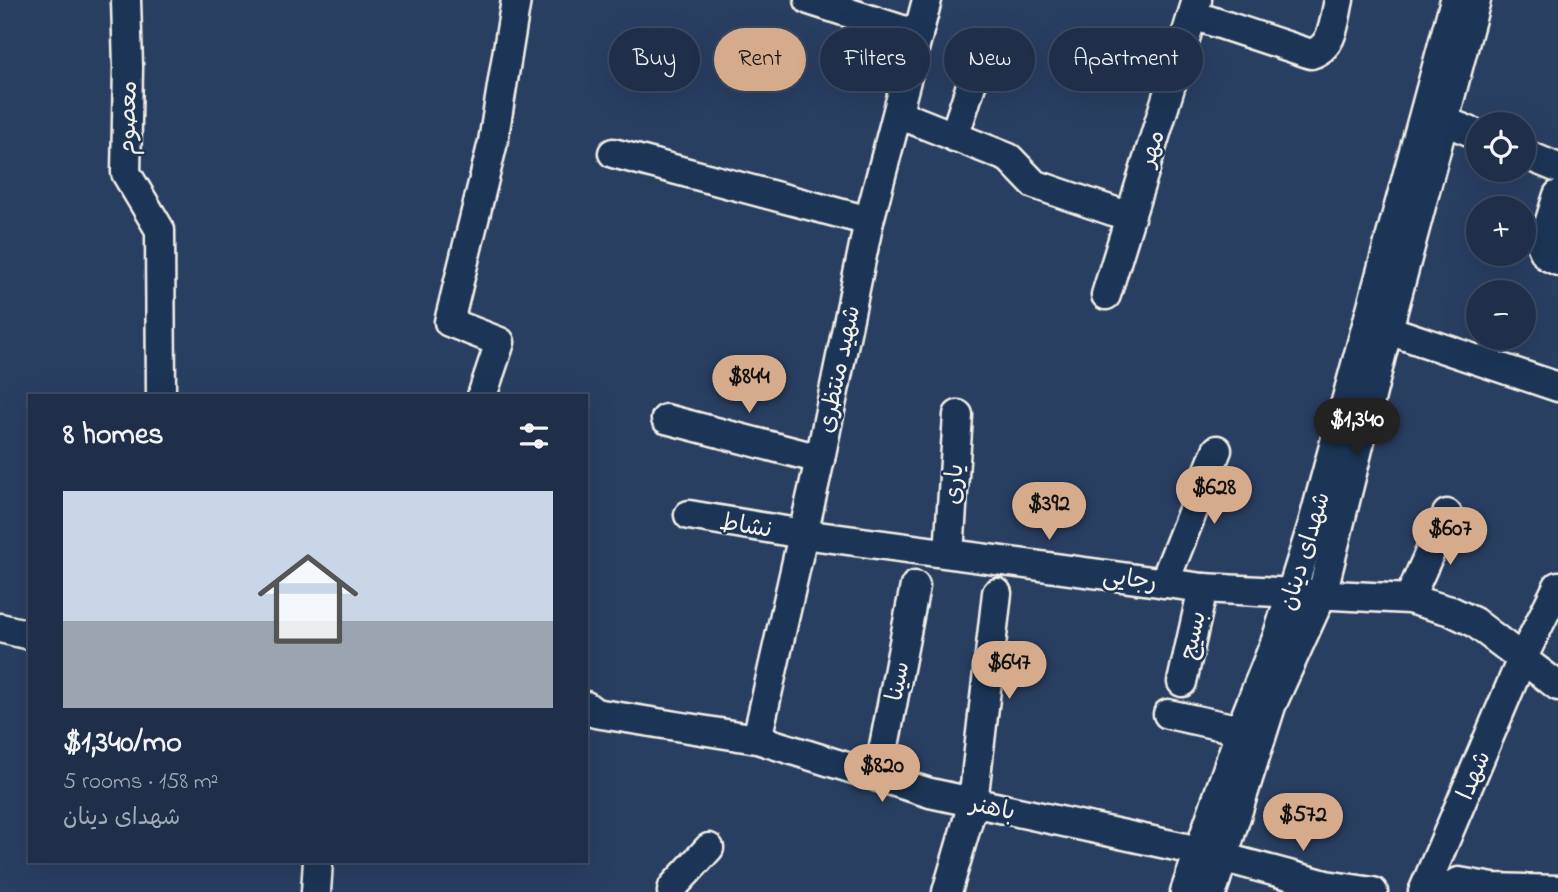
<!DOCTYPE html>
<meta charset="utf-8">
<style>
body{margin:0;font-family:"Indie Flower","Playpen Sans Arabic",sans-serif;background:#273751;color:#f1f3f6;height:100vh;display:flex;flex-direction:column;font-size:26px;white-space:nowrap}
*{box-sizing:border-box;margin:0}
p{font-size:23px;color:#a1a9b5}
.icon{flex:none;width:38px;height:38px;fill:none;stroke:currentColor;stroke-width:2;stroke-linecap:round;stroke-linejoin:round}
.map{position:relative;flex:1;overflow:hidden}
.drawer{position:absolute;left:28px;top:394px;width:560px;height:469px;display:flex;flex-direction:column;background:#1f2f4a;border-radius:0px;box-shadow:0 7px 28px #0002,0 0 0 2px #3c4a62}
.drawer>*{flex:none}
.top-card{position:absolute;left:609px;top:28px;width:665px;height:63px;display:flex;gap:14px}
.controls{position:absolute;left:1466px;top:112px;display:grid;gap:14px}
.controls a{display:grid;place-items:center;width:70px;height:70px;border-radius:50%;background:#1f2f4a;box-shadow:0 7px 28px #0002,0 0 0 2px #3c4a62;font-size:35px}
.price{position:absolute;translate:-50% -60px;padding:0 16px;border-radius:24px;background:#d6ab8b;color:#111;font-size:23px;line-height:46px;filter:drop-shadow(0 2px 4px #0008)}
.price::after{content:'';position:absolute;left:50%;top:42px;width:21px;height:16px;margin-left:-10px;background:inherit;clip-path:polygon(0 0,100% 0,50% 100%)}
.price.active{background:#222;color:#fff}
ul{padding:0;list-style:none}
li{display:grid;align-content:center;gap:14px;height:371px;padding:0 35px}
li+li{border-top:2px solid #3c4a62}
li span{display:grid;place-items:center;height:217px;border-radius:0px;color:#555}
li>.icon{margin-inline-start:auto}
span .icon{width:126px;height:126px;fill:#fffc;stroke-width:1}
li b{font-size:30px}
h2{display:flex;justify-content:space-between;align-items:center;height:84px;padding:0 35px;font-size:30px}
.pill{padding:0 24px;border-radius:32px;background:#1f2f4a;box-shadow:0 7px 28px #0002,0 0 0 2px #3c4a62;font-size:24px;line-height:63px}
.pill.active{background:#d6ab8b;color:#111}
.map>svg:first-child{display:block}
</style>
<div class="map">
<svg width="1558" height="892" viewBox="0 0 1558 892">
<rect width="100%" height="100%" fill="#293f62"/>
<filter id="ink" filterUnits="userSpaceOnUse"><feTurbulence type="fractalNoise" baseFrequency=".0143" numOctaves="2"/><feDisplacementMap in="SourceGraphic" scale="14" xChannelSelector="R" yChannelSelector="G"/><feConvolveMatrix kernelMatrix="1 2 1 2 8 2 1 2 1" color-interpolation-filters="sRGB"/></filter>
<g filter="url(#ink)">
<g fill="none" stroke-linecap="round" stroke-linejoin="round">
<!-- minor casing -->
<g stroke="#f4f1e8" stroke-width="33">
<g id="minor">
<polyline points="126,0 128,67 126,173 160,230 161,396"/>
<polyline points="809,0 918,35"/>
<path d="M1193,15l118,39c23,-7 23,-33 28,-54"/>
<polyline points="898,114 1009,158 1034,184 1130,217"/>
<polyline points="1444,121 1479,135"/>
<polyline points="954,137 974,76"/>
<polyline points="613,153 869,221"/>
<polyline points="1524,154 1558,168"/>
<polyline points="1558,195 1542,247 1547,256 1558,261"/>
<polyline points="1106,295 1197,0"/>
<polyline points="1388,330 1558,387"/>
<polyline points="482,396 500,342 449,322 493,142 516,0"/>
<polyline points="666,419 820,459"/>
<polyline points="689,515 803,534 1203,588 1409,599 1451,611 1474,622 1558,686"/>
<polyline points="949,553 958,415"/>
<polyline points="1164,583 1217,450"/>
<polyline points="1409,599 1447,514"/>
<polyline points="0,628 30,635"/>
<polyline points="1182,682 1203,588"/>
<polyline points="586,706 595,713 757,739 930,793 1199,851 1326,885 1373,892"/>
<polyline points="1168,714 1241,730"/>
<polyline points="757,739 820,459 869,221 927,0"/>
<polyline points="878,777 915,586"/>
<polyline points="316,892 318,861"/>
<polyline points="672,892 673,887 709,848"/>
<polyline points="947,892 973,803 997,593"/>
<polyline points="1185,892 1245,718 1277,638 1312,527 1455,0"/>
<polyline points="1212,892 1271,706 1322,594 1383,348 1476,0"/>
<polyline points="1423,892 1522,659 1558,586"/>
<polyline points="1436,892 1459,882 1493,888 1558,890"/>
</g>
</g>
<!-- minor -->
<use href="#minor" stroke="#1d3557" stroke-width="28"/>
</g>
</g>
<g text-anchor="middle" stroke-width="5" stroke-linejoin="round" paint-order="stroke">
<!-- street labels -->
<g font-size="24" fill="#f4f1e8" stroke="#1d3557">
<text transform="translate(127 118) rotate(-89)" y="8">معصوم</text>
<text transform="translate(1151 148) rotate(-73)" y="8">مهر</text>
<text transform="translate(838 369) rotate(-78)" y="8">شهید منتظری</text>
<text transform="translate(953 484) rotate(-86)" y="8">یاری</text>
<text transform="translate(746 525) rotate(9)" y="8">نشاط</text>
<text transform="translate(1304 551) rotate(-73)" y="8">شهدای دینان</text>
<text transform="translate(1130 578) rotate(8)" y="8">رجایی</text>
<text transform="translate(1192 635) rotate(-77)" y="8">بسیج</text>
<text transform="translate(897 681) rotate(-79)" y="8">سینا</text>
<text transform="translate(1473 775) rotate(-67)" y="8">شهدا</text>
<text transform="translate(993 807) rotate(12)" y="8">باهنر</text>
</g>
</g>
</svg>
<div class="controls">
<a><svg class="icon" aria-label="locate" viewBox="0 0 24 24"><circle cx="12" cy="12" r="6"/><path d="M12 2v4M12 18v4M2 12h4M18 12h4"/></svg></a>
<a>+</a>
<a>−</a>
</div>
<b class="price" style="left:749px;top:415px">$844</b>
<b class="price active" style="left:1357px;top:458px">$1,340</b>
<b class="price" style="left:1214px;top:526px">$628</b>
<b class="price" style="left:1049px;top:542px">$392</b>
<b class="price" style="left:1450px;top:567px">$607</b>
<b class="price" style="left:1009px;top:701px">$647</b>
<b class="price" style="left:882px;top:804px">$820</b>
<b class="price" style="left:1303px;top:853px">$572</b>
<div class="top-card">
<a class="pill">Buy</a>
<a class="pill active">Rent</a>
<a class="pill">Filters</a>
<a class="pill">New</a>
<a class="pill">Apartment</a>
</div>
<section class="drawer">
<h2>8 homes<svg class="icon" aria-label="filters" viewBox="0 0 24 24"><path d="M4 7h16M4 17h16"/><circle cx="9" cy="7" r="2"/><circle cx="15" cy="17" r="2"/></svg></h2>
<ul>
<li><span style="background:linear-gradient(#c9d6e8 60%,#9aa5b1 0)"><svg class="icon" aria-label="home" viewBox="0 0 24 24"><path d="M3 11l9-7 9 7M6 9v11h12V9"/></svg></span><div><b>$1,340/mo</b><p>5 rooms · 158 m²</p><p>شهدای دینان</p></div></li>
</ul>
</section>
</div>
